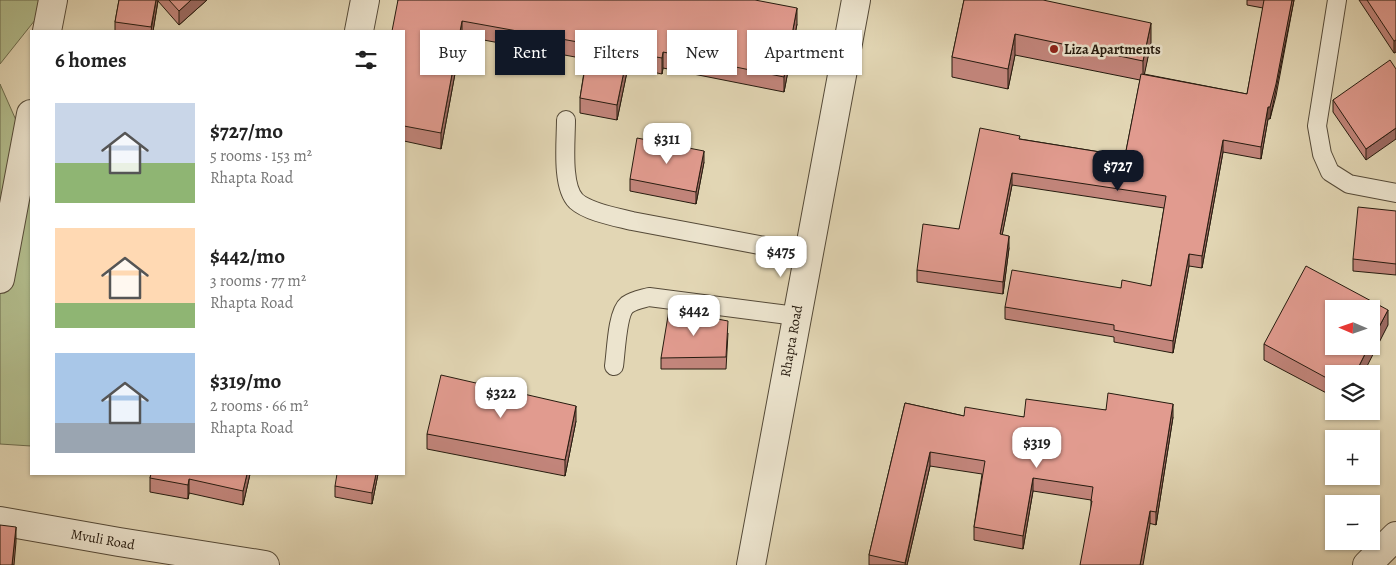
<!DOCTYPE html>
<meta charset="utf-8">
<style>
body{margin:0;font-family:Alegreya,serif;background:#f6f6f6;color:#222;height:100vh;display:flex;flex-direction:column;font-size:19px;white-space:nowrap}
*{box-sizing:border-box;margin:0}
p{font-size:16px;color:#767676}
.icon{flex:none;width:28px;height:28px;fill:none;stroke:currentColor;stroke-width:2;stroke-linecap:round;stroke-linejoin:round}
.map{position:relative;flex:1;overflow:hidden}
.panel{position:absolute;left:30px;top:30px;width:375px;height:445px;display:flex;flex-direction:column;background:#fff;border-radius:0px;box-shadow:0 1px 4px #0004}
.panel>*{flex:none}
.hud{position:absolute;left:420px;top:30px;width:475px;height:45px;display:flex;gap:10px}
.needle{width:32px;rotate:272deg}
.fabs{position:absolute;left:1325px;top:300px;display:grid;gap:10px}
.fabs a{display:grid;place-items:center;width:55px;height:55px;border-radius:0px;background:#fff;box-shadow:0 1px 4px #0004;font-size:25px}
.price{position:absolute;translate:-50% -42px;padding:0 11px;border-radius:10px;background:#fff;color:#222;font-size:16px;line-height:32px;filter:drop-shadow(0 1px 2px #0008)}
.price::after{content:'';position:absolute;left:50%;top:30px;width:15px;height:11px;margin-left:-8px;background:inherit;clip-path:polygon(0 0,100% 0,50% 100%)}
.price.on{background:#111827;color:#fff}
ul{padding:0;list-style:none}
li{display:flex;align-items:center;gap:15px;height:125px;padding:0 25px}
li span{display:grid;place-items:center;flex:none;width:140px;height:100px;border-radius:0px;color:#555}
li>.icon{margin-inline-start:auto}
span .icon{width:60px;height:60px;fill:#fffc;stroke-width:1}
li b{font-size:21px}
h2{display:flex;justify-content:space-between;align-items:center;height:60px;padding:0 25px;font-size:21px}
.pill{padding:0 18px;border-radius:0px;background:#fff;box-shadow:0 1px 4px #0004;font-size:18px;line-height:45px}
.pill.on{background:#111827;color:#fff}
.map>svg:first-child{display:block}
</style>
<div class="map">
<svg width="1396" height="565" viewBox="0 0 1396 565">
<rect width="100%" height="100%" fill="#e2d6b4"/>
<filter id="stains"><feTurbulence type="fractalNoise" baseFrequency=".004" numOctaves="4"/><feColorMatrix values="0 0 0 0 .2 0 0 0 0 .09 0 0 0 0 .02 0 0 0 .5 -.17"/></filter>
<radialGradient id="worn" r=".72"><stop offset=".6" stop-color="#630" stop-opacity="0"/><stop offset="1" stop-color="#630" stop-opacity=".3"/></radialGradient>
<!-- green -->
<g fill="#b3be8e" stroke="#6c6c4e">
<polygon points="0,0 51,0 0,64"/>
<polygon points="0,84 31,154 31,446 0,444"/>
</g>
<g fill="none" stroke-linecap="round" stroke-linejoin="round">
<!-- lane casing -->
<g stroke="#554a38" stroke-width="20">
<g id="lane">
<polyline points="1337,0 1317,126 1322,154 1330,172 1349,184 1396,193"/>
<path d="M566,120c0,21 -5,66 10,81 12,11 40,16 56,20l175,33"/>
<path d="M614,366c2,-13 3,-53 13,-61 7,-5 15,-6 22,-8l147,19"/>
</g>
</g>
<!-- street casing -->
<g stroke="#554a38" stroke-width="30">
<g id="street">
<polyline points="47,31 53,0"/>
<polyline points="359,31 365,0"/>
<polyline points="0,279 31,114"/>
<polyline points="0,521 119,542 265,565"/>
<polyline points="751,565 856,0"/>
<polyline points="1367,565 1396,536"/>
</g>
</g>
<!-- lane -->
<use href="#lane" stroke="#ece4ce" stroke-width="18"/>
<!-- street -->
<use href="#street" stroke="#ece4ce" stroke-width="28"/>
</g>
<!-- wall -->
<g fill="#c2857b" stroke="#261b0f">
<polygon points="119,0 207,0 179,25 158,1 153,31 115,31 115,22"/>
<polygon points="398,0 797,24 784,92 663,68 662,74 628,67 617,120 580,113 580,98 586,59 462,36 441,149 404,141 404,31"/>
<polygon points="964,0 1151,43 1144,74 1247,94 1263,8 1247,5 1247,0 1294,0 1276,96 1270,119 1268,119 1261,159 1223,152 1202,268 1189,266 1173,353 1114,342 1114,337 1005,319 1005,307 1121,288 1151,286 1164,208 1012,185 1002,235 1009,248 1003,294 917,282 917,270 959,229 1020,139 1125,156 1140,80 1015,55 1008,89 952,77 952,57"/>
<polygon points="1359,0 1396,0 1396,52 1394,53"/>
<polygon points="1396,69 1366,160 1333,112 1333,100"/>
<polygon points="704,162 696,204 630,191 630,179"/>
<polygon points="1396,211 1396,275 1353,271 1353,259"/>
<polygon points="1388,325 1334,374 1334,397 1264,360 1264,344"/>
<polygon points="728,333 726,369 661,369 661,358"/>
<polygon points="905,403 964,416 1024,417 1106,410 1173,417 1156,525 1091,508 1091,500 1033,491 1023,549 974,540 974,527 982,474 930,466 907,565 869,565 869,555"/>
<polygon points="576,421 565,476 427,449 427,434"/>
<polygon points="151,474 250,474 243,505 189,493 188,499 150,492 150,478"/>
<polygon points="378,474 372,504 335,497 335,486"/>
</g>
<!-- shaded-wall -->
<g fill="#9e6c64" stroke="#261b0f">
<polygon points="156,0 158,0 153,31 151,31"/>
<polygon points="191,0 207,0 179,25 179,11"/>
<polygon points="1292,0 1294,0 1270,119 1270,107"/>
<polygon points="797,8 797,24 784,92 784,77"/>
<polygon points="462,21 462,36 441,149 441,133"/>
<polygon points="1151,23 1151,43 1143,81 1143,61"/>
<polygon points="1015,34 1015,55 1008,89 1008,69"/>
<polygon points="1396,40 1396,52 1394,53 1394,41"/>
<polygon points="628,52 628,67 617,120 617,105"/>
<polygon points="663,52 663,68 662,74 662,58"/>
<polygon points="1268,107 1268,119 1261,159 1261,147"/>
<polygon points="1396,128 1396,139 1366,160 1366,149"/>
<polygon points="1223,140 1223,152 1202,268 1202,256"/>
<polygon points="704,151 704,162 696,204 696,192"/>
<polygon points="1012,173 1012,185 1000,246 1000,234"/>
<polygon points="1009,236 1009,248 1003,294 1003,282"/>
<polygon points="1189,254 1189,266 1173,353 1173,341"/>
<polygon points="1388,310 1388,325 1363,374 1355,374 1369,346 1371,346 1371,342"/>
<polygon points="1173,404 1173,417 1156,525 1156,512"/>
<polygon points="576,406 576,421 565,476 565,460"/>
<polygon points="930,452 930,466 907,565 905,565"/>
<polygon points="247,474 250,474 243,505 243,491"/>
<polygon points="376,474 378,474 372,504 372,493"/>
<polygon points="1033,478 1033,491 1023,549 1023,536"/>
<polygon points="189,479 189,493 188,499 188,485"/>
<polygon points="1150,511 1150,524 1143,565 1140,565"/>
<polygon points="16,527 16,542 14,565 12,565"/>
</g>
<!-- building -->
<g fill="#e19b8f" stroke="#261b0f">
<polygon points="119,0 156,0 151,27 115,22"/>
<polygon points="169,0 191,0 179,11"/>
<polygon points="398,0 755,0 797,8 784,77 663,52 662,58 628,52 617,105 580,98 589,44 462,21 441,133 404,126 404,31 392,31"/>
<polygon points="964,0 1043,0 1151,23 1143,61 1015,34 1008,69 952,57"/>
<polygon points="1264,0 1292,0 1276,84 1270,107 1268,107 1261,147 1223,140 1202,256 1189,254 1173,341 1114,330 1114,325 1005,307 1012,270 1121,288 1122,280 1151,286 1166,196 1012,173 1000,234 1009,236 1003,282 917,270 923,224 959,229 980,128 1020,136 1019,139 1125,156 1141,74 1247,94"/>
<polygon points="1367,0 1396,0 1396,40 1394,41"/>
<polygon points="1390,60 1396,69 1396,128 1366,149 1333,100"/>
<polygon points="637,138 704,151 696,192 630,179"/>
<polygon points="1358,207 1396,211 1396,264 1353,259"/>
<polygon points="1306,266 1388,310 1371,342 1371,309 1334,309 1334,346 1369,346 1355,374 1334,374 1334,382 1264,344"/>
<polygon points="669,310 728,321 726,357 661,358"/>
<polygon points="441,375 576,406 565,460 427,434"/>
<polygon points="1108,393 1173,404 1156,512 1150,511 1140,565 1080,565 1092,501 1091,501 1093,487 1033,478 1023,536 974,527 985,461 930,452 905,563 869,555 905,403 964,416 965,407 1024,417 1026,399 1106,410"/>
<polygon points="151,474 247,474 243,491 189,479 188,485 150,478"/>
<polygon points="337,474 376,474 372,493 335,486"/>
<polygon points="0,525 16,527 12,565 0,565"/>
</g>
<!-- markers -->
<circle fill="#8f2418" stroke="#ece4ce" stroke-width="2" cx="1054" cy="49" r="5"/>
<g text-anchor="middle" stroke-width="5" stroke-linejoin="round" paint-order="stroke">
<!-- poi labels -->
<g font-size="14" font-weight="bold" fill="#261b0f" stroke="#ece4ce" text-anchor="start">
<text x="1064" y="54">Liza Apartments</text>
</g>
<!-- street labels -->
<g font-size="14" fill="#261b0f" stroke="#ece4ce">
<text transform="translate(791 341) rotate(-80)" y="5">Rhapta Road</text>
<text transform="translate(103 539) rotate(10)" y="5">Mvuli Road</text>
</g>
</g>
<rect width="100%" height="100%" filter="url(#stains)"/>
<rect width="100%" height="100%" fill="url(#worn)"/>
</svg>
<div class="fabs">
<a><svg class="needle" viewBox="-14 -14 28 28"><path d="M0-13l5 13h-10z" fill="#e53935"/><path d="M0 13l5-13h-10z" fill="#767676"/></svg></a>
<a><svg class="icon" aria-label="layers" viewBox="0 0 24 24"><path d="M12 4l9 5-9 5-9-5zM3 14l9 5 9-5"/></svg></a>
<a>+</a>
<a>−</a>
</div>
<b class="price" style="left:667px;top:165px">$311</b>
<b class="price on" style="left:1118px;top:192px">$727</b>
<b class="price" style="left:781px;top:278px">$475</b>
<b class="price" style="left:694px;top:337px">$442</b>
<b class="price" style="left:501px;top:419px">$322</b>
<b class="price" style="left:1037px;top:469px">$319</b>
<div class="hud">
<a class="pill">Buy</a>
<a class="pill on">Rent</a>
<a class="pill">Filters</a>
<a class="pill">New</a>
<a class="pill">Apartment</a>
</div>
<section class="panel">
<h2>6 homes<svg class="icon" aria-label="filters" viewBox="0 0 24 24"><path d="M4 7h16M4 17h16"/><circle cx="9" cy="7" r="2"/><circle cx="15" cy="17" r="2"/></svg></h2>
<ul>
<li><span style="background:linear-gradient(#c9d6e8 60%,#8fb573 0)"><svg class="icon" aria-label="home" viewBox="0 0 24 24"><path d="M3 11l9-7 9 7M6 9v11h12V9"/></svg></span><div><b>$727/mo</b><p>5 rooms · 153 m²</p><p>Rhapta Road</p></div></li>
<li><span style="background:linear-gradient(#ffd9b3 75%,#8fb573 0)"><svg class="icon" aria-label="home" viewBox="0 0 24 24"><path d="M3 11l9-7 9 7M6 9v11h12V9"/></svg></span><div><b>$442/mo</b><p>3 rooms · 77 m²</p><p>Rhapta Road</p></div></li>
<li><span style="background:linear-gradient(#a9c7e8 70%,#9aa5b1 0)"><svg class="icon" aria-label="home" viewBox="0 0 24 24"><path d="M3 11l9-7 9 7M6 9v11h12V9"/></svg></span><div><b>$319/mo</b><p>2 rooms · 66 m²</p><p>Rhapta Road</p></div></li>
</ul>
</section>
</div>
